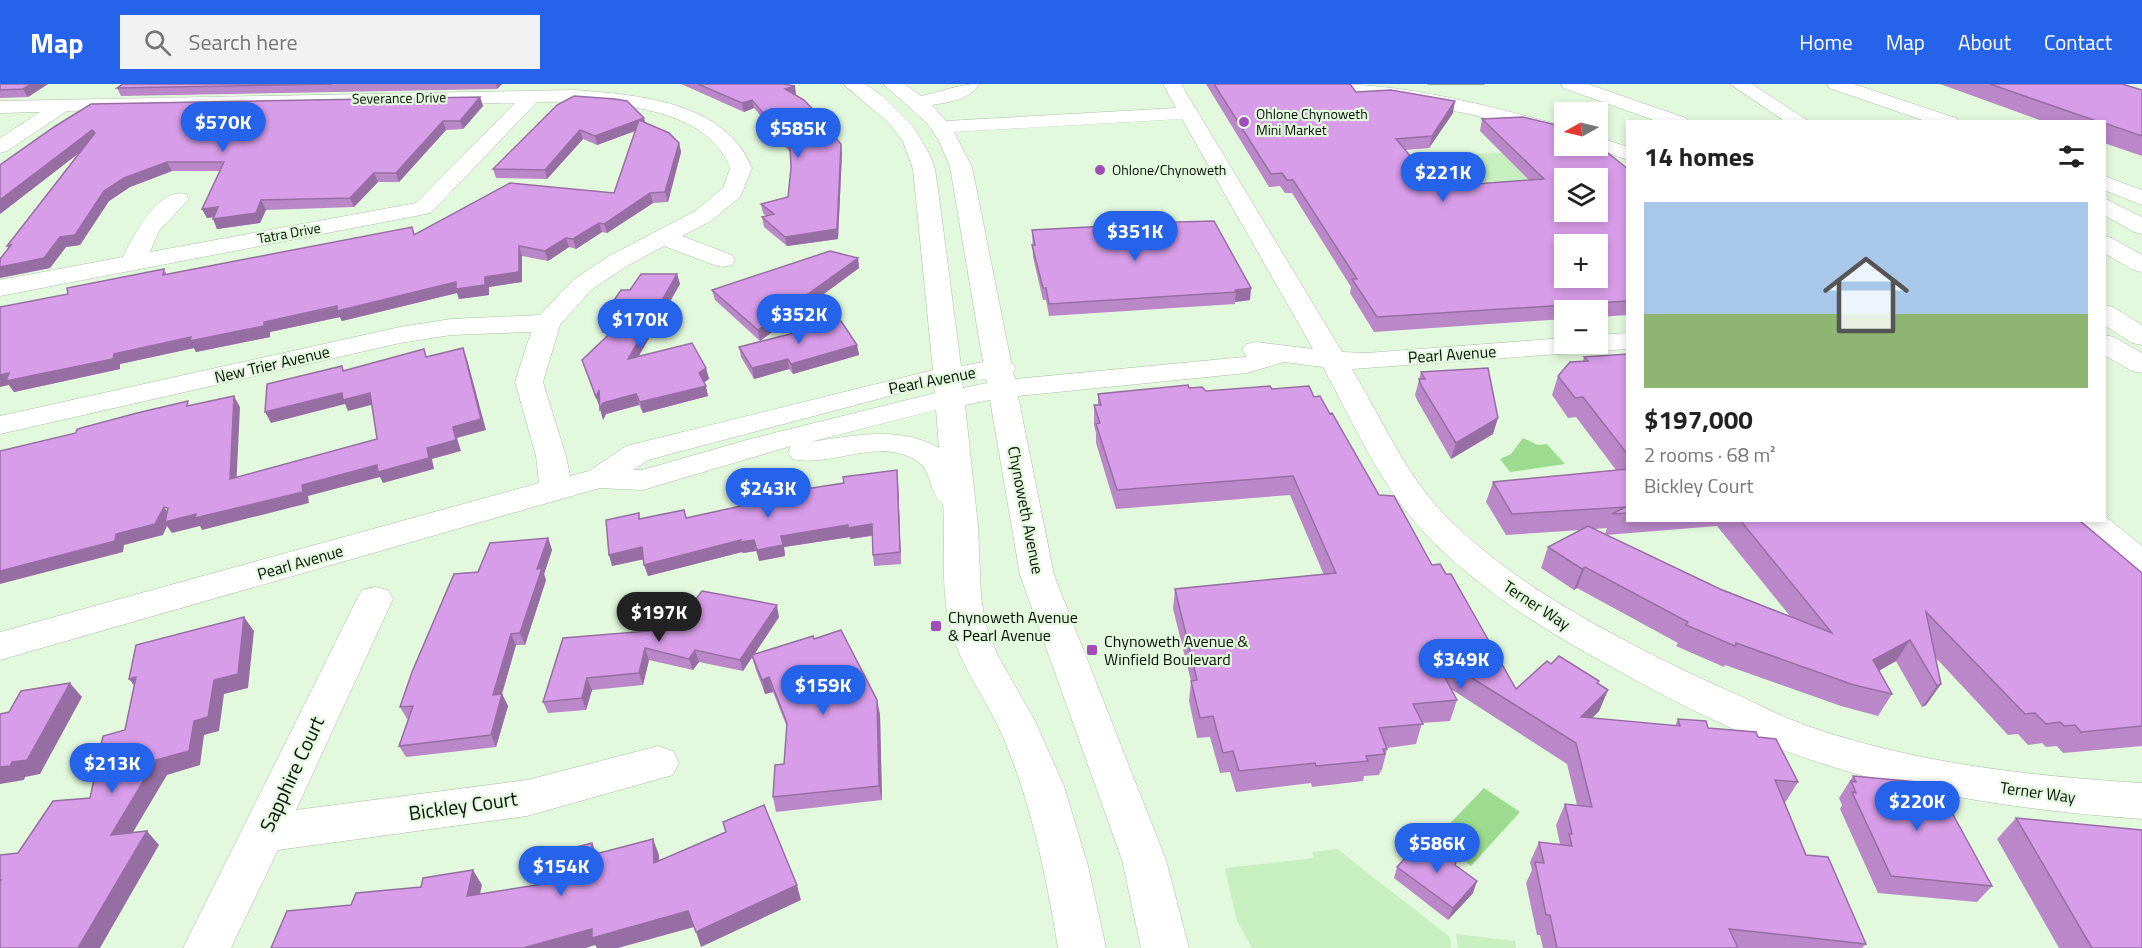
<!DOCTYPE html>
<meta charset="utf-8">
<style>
body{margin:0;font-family:"Titillium Web",sans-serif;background:#f2f2f2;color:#222;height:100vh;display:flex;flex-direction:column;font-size:22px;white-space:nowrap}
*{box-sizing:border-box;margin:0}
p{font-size:20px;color:#767676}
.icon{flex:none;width:33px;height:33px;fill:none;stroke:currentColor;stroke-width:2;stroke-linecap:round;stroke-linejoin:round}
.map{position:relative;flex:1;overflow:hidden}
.side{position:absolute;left:1626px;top:36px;width:480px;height:402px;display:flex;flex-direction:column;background:#fff;border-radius:0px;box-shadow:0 3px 9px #0003}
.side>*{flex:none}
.needle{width:39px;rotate:262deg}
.controls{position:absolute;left:1554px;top:18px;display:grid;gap:12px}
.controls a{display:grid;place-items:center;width:54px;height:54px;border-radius:0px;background:#fff;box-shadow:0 3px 9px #0003;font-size:30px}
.price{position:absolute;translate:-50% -51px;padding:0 14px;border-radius:21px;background:#2563eb;color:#fff;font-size:20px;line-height:39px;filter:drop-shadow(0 2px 3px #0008)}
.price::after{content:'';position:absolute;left:50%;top:36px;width:18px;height:14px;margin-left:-9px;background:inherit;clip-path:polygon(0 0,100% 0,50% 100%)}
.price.current{background:#222;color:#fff}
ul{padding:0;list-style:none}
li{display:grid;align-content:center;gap:12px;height:318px;padding:0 18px}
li+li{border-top:2px solid #e0e0e0}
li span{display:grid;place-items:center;height:186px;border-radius:0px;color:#555}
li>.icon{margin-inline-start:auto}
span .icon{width:108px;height:108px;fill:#fffc;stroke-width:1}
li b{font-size:26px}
h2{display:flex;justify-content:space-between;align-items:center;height:72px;padding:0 18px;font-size:26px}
header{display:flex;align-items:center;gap:36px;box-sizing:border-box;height:84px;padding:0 30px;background:#2563eb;color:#fff}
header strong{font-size:28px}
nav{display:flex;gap:33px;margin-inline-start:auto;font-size:21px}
.search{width:420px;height:54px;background:#f2f2f2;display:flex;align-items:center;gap:15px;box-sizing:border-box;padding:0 21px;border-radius:0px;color:#767676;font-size:22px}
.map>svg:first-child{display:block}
</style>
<header>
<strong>Map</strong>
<div class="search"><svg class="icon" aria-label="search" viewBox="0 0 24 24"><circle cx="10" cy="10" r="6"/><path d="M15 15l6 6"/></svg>Search here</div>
<nav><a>Home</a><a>Map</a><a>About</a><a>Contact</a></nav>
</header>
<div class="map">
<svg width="2142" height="864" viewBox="0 0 2142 864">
<rect width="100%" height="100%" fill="#e3f9dd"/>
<!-- green -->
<g fill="#c8efbf">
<polygon points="1509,68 1543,101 1437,107 1408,74"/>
<polygon points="1337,765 1450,853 1451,864 1252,864 1237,837 1225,784 1314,774 1312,768"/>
<polygon points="1456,850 1515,857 1516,864 1458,864"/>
</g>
<!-- water -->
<g fill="#9ddc8f">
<polygon points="1523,354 1538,361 1547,360 1565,380 1510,388 1500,375 1511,370"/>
<polygon points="1484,704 1520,728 1471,782 1435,755"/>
</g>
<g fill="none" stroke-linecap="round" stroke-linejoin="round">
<!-- minor casing -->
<g stroke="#aabfa5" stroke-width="1">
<g id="minor">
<path d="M843,0h22l18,12 30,30 17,29 5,14 6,43 20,154 22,-4 -33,-195 -11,-26 -12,-18 -44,-39h22l16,12c20,-4 38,-12 58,-12 -9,16 -30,18 -47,21l14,16 230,-13 -13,-24h18l161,268 25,1 197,-15v6h34v-9l30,-2v16l-276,20c29,48 51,101 90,143 53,55 121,96 188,131 35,19 70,35 106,51 23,11 45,22 69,31 107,38 224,51 337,58v36c-124,-9 -251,-27 -367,-72 -58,-23 -115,-53 -169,-83 -67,-37 -134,-79 -186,-136 -42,-47 -67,-106 -97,-161l-39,-5 -37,11 -229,23 36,179 112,285 23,88h-48l-19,-88 -102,-285 -30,-175 -25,5 13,121 3,71 5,28 11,29 38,67 29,65 24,80 18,82h-48c-12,-72 -26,-143 -55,-211 -16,-38 -43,-70 -53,-111 -10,-39 -4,-82 -7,-122 -14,-10 -11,-33 -26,-43 -37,-25 -86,7 -125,-2l-4,-7 3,-6 -148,44 -43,-2 -600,172v-28l539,-149 -3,-27 -21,-74 16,-50 -80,3 -51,8 -400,91v-18l400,-89 51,-8 89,-4 33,-35 36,-24 86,-45 28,-23 7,-20c-24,-66 -134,-67 -193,-66l-106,111 -431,83v-16l123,-23c10,-21 35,-70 63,-63l3,5 -30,32 -9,21 266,-49 99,-100 -448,8 -60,40 -7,2v-15l40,-26 -40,1v-12l575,-11c63,5 150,11 177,78l-11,28 -30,25 -29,15 50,19 3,5 -3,5 -9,2 -9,-2 -50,-19 -37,20 -36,24 -31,35 -17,57 23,74 4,20 19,-5 37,-25 307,-76 -20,-201 -10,-27 -13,-18zM1182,35l131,230 -57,-7 -10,2 -4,6 5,6 -3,1 -229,22 -2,-7 3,-4 -5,-6 -39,-195 -18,-35zM986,295l1,4 -24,5 -1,-6zM934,303l1,6 -185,46 -108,31h-9l15,-10 268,-71zM936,326l3,38c-39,-23 -87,-12 -129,-6z"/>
<path d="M1330,0c80,0 158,22 234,42v12l-94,-24 -131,-24 -7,-2z"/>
<polygon points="1598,53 1628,63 1628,76 1591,63 1589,62 1598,62"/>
<polygon points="2104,431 2142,462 2142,492 2130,488 2078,444 2074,436 2104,436"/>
<polygon points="375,503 388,506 393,515 296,726 527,696 658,662 673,667 679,679 673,691 527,732 278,766 231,864 183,864 357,515 362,506"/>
</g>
</g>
<!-- highway casing -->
<g stroke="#aabfa5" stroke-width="1">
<g id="highway">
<polygon points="1561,0 1588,0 1686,34 1689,38 1659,38 1563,4"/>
<polygon points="1730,0 1752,0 1810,38 1786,38"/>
<polygon points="1827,0 1854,0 1956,34 1959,38 1928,38 1829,4"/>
<polygon points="2104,92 2142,106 2142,121 2104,106"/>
<polygon points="2104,114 2142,133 2142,150 2134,148 2104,131"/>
<polygon points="2104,152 2112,154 2142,171 2142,188 2133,186 2104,169"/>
<polygon points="2104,221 2113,223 2142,241 2142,261 2132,259 2104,241"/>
<polygon points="2104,251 2114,253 2142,269 2142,289 2132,287 2104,271"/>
</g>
</g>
<!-- minor -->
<use href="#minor" fill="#fff" fill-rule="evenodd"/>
<!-- highway -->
<use href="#highway" fill="#fff" fill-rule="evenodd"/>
<!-- tram -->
<polyline stroke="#808f7d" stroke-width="1.5" points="1428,0 1484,0"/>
</g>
<!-- wall -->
<g fill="#ba87c8" fill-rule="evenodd">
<polygon points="0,0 48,0 28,13 0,14"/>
<polygon points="123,0 502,0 497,5 121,12 117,4"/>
<polygon points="681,0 784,0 796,10 795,11 834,52 842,69 838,155 787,162 764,143 762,133 766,132 763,129 761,120 788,113 791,84 790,68 754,24 744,28"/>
<polygon points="1206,0 1350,0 1356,8 1453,29 1429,64 1405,66 1436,103 1529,96 1480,47 1482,35 1564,48 1628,85 1628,231 1598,233 1598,226 1564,226 1564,235 1374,248 1350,209 1351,203 1292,109 1285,109 1280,102 1269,103"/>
<polygon points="1940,0 2122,0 2142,6 2142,72 2104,59 2104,38 2045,38"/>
<polygon points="480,13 483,22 463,45 446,46 399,98 378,98 354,123 266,126 260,139 217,145 213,133 207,134 202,125 220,87 172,87 130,103 109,117 80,161 66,163 50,184 0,194 0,175 9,164 7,162 79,69 0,130 0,81 54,43"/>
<polygon points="557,21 646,39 679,59 681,68 668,118 653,119 607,149 602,148 576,165 569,163 548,177 522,172 522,198 489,203 489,211 459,215 457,209 342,237 340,233 270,248 270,253 196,268 194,264 120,280 120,285 14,308 9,301 68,210 164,185 167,191 415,150 614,109 635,47 597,61 583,55 547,95 496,94 493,85"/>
<polygon points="1107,140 1251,204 1250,216 1235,218 1235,220 1049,232 1046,216 1043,216 1033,173 1032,146 1107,143"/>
<polygon points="858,174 859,184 760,257 715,216 712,206"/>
<polygon points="677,190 680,200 639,272 706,284 709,295 704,298 708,312 643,329 639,321 606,330 603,336 600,323 582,276 610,249 602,249 599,238 630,206"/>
<polygon points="857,261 859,271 793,290 789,285 754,295 741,273 739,263"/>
<path d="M1628,270v166h451l63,53v173l-79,7 -6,-7 -11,1 -4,-4 -14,2 -10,-11 -10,1 -72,-77 5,26 -15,21 -4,2 -26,-46 -17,10 13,23 -14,22 -37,-10 -116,-41 -1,2 -48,-21 2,-3 -101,-55 -3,2 -33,-22 7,-21 33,-17 -75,5 -20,-33 7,-20 123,-12 -40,-53 -8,1 -16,-23 6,-19 25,-15 1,-4zM1717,442l73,90 -70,-27 -114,-54zM1607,444l-2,6 -11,-5z"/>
<polygon points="1421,288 1493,350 1451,375 1417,316 1415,311"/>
<polygon points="1189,304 1206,307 1272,305 1314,313 1330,330 1379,411 1432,481 1516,605 1551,580 1598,600 1608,606 1599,627 1592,634 1675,642 1678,635 1708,644 1758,653 1798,698 1785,719 1806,771 1866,860 1862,864 1543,864 1540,851 1537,851 1526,799 1532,786 1530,778 1539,758 1560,760 1556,741 1565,720 1577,721 1567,680 1451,605 1457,616 1450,637 1422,639 1416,660 1387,664 1387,665 1382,686 1381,686 1379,691 1364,692 1363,697 1312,703 1311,699 1236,708 1230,688 1220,689 1210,653 1197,654 1189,617 1191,597 1173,525 1175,505 1324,491 1290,411 1116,425 1096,359 1096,349 1094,341 1094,321 1098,321 1098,310"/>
<polygon points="897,386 898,397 901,480 874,482 873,471 872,452 850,455 850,453 784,463 785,472 759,477 756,467 743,469 742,468 648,492 643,475 612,482 639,429 640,435 684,426 686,434 741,422 773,410 844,399"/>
<polygon points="548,454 552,466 544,490 546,496 525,561 516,561 502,610 508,622 496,663 406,673 399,662 409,634 407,635 400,623 478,488"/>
<polygon points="779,533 754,571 814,555 877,616 880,631 882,716 776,728 773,713 784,680 787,643 773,608 765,610 756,586 752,573 743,587 699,578 693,586 649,576 643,601 592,606 586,626 548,629 543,618 673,545"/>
<polygon points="1853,692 1931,705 1992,802 1977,818 1878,809 1840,725 1842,721 1839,714"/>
<polygon points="2016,734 2142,864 2059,864 1997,755"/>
<polygon points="1397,783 1473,809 1448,836 1394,794"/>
</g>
<!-- shaded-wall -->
<g fill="#976ea3">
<polygon points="31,0 48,0 28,13 23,5"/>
<polygon points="496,0 502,0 497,5"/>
<polygon points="795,2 796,10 786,14 785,5"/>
<polygon points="480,13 483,22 463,45 460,37"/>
<polygon points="752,16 754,24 744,28 742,19"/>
<polygon points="1455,17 1453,29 1429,64 1432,52"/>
<polygon points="644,34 646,43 597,61 595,52"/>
<polygon points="443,37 446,46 399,98 396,89"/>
<polygon points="92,46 97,55 0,130 0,116"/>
<polygon points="580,46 583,55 547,95 545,86"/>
<polygon points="679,59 681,68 668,118 665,108"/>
<polygon points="841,60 842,69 838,155 787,162 785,153"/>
<polygon points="167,78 172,87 130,103 109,117 80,161 66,163 50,184 0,194 0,183 104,107 124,94"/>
<polygon points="374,89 378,98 354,123 350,114"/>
<polygon points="650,109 653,119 607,149 604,140"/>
<polygon points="261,116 266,126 260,139 217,145 213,135"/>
<polygon points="218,123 223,132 207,134 202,125"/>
<polygon points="599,139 602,148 576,165 573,155"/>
<polygon points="566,154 569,163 548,177 545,167"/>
<polygon points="519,162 522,172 522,198 489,203 489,211 459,215 457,209 342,237 340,233 270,248 270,253 240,259 196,268 194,264 120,280 120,285 14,308 9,301 0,303 0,291 114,270 456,198 485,193"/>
<polygon points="858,174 859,184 760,257 758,246"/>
<polygon points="677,190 680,200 631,285 628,275"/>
<polygon points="1251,204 1250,216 1235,218 1236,208 1235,206"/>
<polygon points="857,261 859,271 793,290 791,280"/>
<polygon points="463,264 467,275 486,346 457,354 461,367 432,375 434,385 383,399 380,393 308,412 309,419 202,446 200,442 172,449 167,442 163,451 124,461 123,468 0,500 0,487 116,450 164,423 172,434 302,401 427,364 453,343"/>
<polygon points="788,275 789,285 754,295 752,284"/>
<polygon points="706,284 709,295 702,300 699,289"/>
<polygon points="706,302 708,312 643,329 640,318"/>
<polygon points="599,306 600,324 596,313"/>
<polygon points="342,309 370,309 375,320 348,327 345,320 271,339 265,328"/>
<polygon points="636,310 639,321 606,330 603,336 600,325 603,319"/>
<polygon points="234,312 240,323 236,406 230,395"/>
<polygon points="1498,334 1493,350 1451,375 1456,359"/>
<polygon points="897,386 898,397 901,480 900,468"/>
<polygon points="872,440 874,451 850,455 850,453 784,463 785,472 759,477 757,466 781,452 848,441"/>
<polygon points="548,454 552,466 544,490 546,496 525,561 520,549 537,485"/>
<polygon points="741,456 754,456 756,467 743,469 742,468 648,492 644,481"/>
<polygon points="642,463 645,475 612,482 609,471"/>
<polygon points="1585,483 1577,504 1574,506 1582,485"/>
<polygon points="777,521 779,533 743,587 740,576"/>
<polygon points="244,533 254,547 248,604 224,610 219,647 204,651 200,681 167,691 123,765 111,751 156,676 194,637"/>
<polygon points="511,550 516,561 498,623 493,611"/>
<polygon points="1910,556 1896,577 1860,597 1873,576"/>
<polygon points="645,564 649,576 643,601 639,589"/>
<polygon points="695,566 699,578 693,586 689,575"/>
<polygon points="136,593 140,609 129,595"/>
<polygon points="769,593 773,608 765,610 762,596"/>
<polygon points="587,594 592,606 586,626 582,614"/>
<polygon points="70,599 82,613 40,690 25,693 24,696 0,700 0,683 12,678"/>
<polygon points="1941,600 1926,621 1922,623 1937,602"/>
<polygon points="1608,606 1599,627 1572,654 1581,633"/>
<polygon points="502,610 508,622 496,663 491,651"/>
<polygon points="877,616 880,631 882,716 879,702"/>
<polygon points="147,747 159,761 100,864 78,864"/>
<polygon points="653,755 659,771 660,794 654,779"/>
<polygon points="592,759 599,775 592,771"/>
<polygon points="473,786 482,801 476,828 467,812"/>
<polygon points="1477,797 1473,809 1448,836 1453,824"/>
<polygon points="797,801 801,816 701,863 696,848"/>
<polygon points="688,827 694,843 618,864 597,864 595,861 586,864 523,864 592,845"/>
</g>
<!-- building -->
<g fill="#d89de9" stroke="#976ea3" stroke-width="1.5" fill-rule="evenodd">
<polygon points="0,0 31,0 23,5 0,6"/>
<polygon points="123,0 332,0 117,4"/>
<polygon points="698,0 784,0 795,2 785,5 804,16 833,46 829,47 841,60 837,145 785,153 762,133 774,130 761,120 788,113 791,84 790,60 752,16 742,19"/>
<path d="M1214,0h136l6,8 35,-2 64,11 -23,35 -36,3 40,48 108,-8 -62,-60 41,-2 33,8 8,7v14h34v-1l30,24v132l-251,16 -25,-38h5l-64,-99h-6l-5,-7 -11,1zM1564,94h34v34h-34zM1564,160h34v34h-34z"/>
<polygon points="1990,0 2122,0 2142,6 2142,52 2104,39 2104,38 2099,38"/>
<polygon points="574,12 615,15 627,17 644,34 595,52 580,46 545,86 493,85 557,21"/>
<polygon points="480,13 460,37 443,37 396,89 374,89 350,114 261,116 256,129 213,135 218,123 202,125 224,78 167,78 124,94 104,107 75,151 60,153 44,174 0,183 0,175 11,161 7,162 95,49 92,46 0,116 0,81 54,43 91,20"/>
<polygon points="639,36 669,49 679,59 665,108 650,109 604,140 599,139 573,155 566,154 545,167 519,162 519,188 485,193 485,201 456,205 456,198 337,227 337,222 264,238 264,242 190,257 191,253 114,270 113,275 6,297 9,289 0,291 0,223 68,210 67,204 164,185 163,191 412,143 414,151 510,99 614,109"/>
<polygon points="1214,137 1251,204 1235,206 1236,208 1049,220 1046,204 1043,204 1032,161 1035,161 1032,146 1108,142 1107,140"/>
<polygon points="830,167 858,174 758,246 712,206"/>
<polygon points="641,190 677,190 628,275 692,259 706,284 699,289 706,302 640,318 636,310 603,319 600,325 599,306 596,313 582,276 621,239 599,238 621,206 630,206"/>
<polygon points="841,237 857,261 791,280 788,275 752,284 739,263"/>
<polygon points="463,264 481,335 453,343 456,356 427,364 429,374 378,388 377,381 302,401 303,408 195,434 196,430 165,438 168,424 164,423 155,440 116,450 115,457 0,487 0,367 76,349 77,345 137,329 188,317 187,322 234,312 230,395 377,355 370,309 343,316 342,309 265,328 267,300 342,282 343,287 424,265 426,273"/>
<polygon points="1628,270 1628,371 1583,313 1575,314 1558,292 1570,278 1588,277 1584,273"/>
<polygon points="1488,284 1498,334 1456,359 1421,301 1419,295 1425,295 1421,288"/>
<polygon points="1188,301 1189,304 1202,303 1206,307 1270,302 1272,305 1309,302 1314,313 1320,312 1330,330 1332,329 1379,411 1394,412 1432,481 1440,480 1446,490 1451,490 1516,605 1547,577 1551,580 1559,572 1599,597 1597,599 1608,606 1581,633 1680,642 1678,635 1706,637 1708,644 1756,648 1758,653 1776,655 1798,698 1775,696 1806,771 1828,773 1866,860 1729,845 1738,864 1557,864 1550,831 1546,831 1535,778 1544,779 1539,758 1572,762 1569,750 1572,750 1565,720 1592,723 1576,659 1432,569 1457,616 1413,620 1423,640 1379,644 1387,665 1383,665 1385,670 1366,672 1368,677 1316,682 1315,679 1239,687 1233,667 1223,669 1213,632 1200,634 1191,597 1197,596 1175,505 1336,489 1293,392 1117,406 1096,340 1100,339 1094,321 1101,321 1098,310"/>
<polygon points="1628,385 1628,429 1612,430 1626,423 1512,430 1493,398"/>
<polygon points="897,386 900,468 873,471 872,440 848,444 848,441 781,452 783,461 757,466 754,456 740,458 741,456 644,481 642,463 609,471 606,436 639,429 639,435 684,426 686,434 741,422 738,409 770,402 773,410 844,399 843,393"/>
<polygon points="1740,436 2079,436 2142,489 2142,642 2081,648 2075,641 2064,642 2060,638 2046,640 2035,629 2025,630 1926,528 1941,600 1937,602 1910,556 1873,576 1892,610 1854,601 1736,559 1735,562 1686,541 1688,538 1585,483 1582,485 1548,463 1588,442 1720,505 1832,549"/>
<polygon points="548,454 537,485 542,484 520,549 511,550 493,611 502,610 491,651 399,662 413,622 400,623 412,588 454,490 478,488 490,459"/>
<polygon points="702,507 777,521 740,576 695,566 689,575 645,564 639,589 587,594 582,614 543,618 563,554 673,545"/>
<polygon points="244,533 238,590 214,596 208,633 194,637 189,667 156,676 111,751 147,747 78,864 0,864 0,798 1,796 0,796 0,771 18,769 53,717 90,714 103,652 125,646 136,593 129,595 136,561"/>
<polygon points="841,546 877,616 879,702 773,713 775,681 784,680 787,639 769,593 762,596 752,571 813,552 814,555"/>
<polygon points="70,599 27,676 12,678 10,682 0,683 0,630 9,628 21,607"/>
<polygon points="1853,692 1928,699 1931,705 1936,706 1942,716 1945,716 1992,802 1891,792 1852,708 1856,709 1851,697 1856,698"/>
<polygon points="764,721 797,801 696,848 688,827 592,854 592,845 523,864 271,864 287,827 351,821 356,809 421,803 423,794 473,786 467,812 543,800 545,771 592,759 592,771 653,755 654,779 726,748 723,738"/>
<polygon points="2016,734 2142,746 2142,864 2092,864"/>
<polygon points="1422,756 1456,778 1455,781 1477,797 1453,824 1397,783"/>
</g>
<!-- markers -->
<g fill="#a24cba" stroke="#e3f9dd" stroke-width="2">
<circle cx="1244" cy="38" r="6"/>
<circle cx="1100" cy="86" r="6"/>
<rect x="930" y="536" width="12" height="12" rx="3"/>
<rect x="1086" y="560" width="12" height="12" rx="3"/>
</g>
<g text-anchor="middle" stroke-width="4.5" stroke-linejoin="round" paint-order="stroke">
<!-- far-street labels -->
<g font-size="14" fill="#080f07" stroke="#e3f9dd">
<text transform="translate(399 14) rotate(-1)" y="5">Severance Drive</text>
<text transform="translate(289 149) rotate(-10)" y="5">Tatra Drive</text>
</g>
<!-- far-poi labels -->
<g font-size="14" fill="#080f07" stroke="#e3f9dd" text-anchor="start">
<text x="1256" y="35">Ohlone Chynoweth<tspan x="1256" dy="16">Mini Market</tspan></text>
<text x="1112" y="91">Ohlone/Chynoweth</text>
</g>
<!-- street labels -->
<g font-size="16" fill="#080f07" stroke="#e3f9dd">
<text transform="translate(1452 270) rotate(-4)" y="6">Pearl Avenue</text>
<text transform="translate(272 280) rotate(-13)" y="6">New Trier Avenue</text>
<text transform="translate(932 296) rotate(-11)" y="6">Pearl Avenue</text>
<text transform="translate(1026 426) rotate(79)" y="6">Chynoweth Avenue</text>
<text transform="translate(300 478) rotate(-16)" y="6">Pearl Avenue</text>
<text transform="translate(1537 521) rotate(33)" y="6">Terner Way</text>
<text transform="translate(2038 708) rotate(8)" y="6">Terner Way</text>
</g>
<!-- poi labels -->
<g font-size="16" fill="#080f07" stroke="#e3f9dd" text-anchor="start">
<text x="948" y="539">Chynoweth Avenue<tspan x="948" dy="18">&amp; Pearl Avenue</tspan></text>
<text x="1104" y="563">Chynoweth Avenue &amp;<tspan x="1104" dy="18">Winfield Boulevard</tspan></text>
</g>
<!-- near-street labels -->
<g font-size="20" fill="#080f07" stroke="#e3f9dd">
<text transform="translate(292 690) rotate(-65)" y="7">Sapphire Court</text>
<text transform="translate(463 722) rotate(-8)" y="7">Bickley Court</text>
</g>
</g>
</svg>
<div class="controls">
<a><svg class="needle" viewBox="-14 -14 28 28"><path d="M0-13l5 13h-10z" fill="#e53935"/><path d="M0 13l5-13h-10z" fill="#767676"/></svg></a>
<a><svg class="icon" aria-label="layers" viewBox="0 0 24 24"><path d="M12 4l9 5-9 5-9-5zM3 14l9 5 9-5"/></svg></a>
<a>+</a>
<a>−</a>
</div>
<b class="price" style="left:223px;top:69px">$570K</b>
<b class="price" style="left:798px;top:75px">$585K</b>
<b class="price" style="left:1443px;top:119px">$221K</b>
<b class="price" style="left:1135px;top:178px">$351K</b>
<b class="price" style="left:799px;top:261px">$352K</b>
<b class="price" style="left:640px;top:266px">$170K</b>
<b class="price" style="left:768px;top:435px">$243K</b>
<b class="price current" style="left:659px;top:559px">$197K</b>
<b class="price" style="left:1461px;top:606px">$349K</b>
<b class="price" style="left:823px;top:632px">$159K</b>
<b class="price" style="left:112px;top:710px">$213K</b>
<b class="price" style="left:1917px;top:748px">$220K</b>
<b class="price" style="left:1437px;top:790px">$586K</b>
<b class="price" style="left:561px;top:813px">$154K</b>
<section class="side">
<h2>14 homes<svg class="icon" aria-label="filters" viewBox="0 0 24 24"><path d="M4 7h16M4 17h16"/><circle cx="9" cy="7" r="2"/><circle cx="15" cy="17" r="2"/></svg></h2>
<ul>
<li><span style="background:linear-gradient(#a9c7e8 60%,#8fb573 0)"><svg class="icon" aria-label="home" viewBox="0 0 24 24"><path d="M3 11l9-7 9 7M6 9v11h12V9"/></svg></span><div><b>$197,000</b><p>2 rooms · 68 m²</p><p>Bickley Court</p></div></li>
</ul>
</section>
</div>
